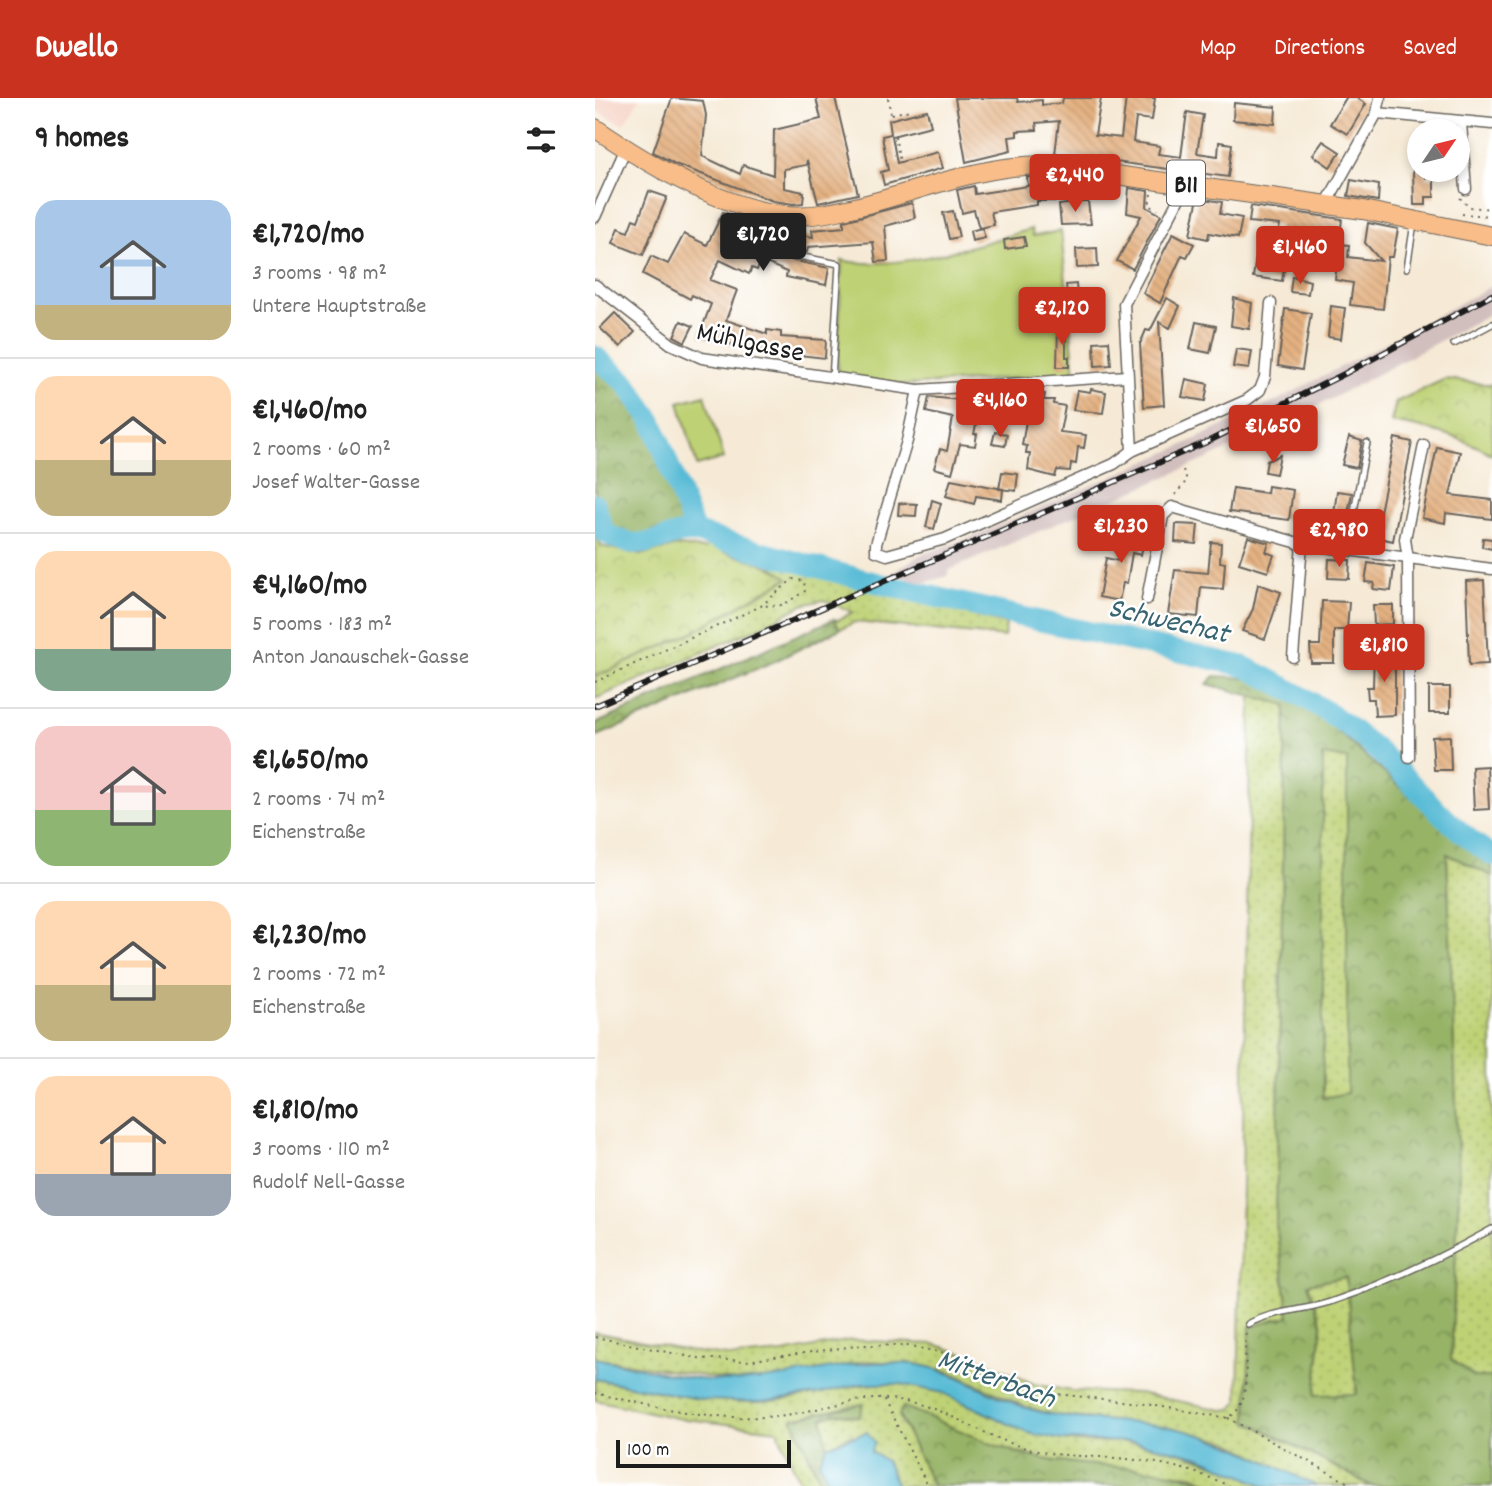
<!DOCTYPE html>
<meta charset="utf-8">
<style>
body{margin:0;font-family:Dekko,sans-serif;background:#f2f2f2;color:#222;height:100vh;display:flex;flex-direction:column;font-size:26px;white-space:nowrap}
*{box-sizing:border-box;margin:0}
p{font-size:23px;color:#767676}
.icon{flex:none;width:38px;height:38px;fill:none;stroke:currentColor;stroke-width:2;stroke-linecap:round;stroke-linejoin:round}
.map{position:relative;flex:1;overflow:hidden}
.panel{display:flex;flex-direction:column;background:#fff;width:595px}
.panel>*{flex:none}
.needle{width:46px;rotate:55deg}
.tools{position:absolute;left:812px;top:21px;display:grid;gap:14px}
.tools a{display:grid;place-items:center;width:63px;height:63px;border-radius:50%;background:#fff;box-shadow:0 4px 10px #0003;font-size:35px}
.scale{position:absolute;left:21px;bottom:18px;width:175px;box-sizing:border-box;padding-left:7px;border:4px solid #1c1c1c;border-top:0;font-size:19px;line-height:24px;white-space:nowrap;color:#1c1c1c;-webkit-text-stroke:5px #fff;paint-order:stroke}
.price{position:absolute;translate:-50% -60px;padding:0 16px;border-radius:7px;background:#c8321e;color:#fff;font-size:23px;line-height:46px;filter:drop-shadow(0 2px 4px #0008)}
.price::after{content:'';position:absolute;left:50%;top:42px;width:21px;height:16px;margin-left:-10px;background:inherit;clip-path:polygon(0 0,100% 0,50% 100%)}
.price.active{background:#222;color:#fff}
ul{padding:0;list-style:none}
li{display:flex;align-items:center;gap:21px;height:175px;padding:0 35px}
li+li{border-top:2px solid #e0e0e0}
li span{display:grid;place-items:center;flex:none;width:196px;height:140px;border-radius:21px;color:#555}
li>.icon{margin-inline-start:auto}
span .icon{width:84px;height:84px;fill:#fffc;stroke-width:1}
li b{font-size:30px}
h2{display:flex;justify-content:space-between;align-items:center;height:84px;padding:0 35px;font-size:30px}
header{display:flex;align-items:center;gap:42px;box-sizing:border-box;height:98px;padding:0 35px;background:#c8321e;color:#fff}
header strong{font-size:33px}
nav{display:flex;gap:38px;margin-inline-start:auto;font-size:24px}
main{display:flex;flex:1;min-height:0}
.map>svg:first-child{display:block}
</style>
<header>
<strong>Dwello</strong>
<nav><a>Map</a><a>Directions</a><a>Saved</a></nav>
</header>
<main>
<section class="panel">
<h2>9 homes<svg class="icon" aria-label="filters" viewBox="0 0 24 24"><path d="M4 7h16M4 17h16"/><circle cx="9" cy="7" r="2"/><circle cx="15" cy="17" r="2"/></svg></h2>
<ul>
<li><span style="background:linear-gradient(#a9c7e8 75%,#c2b280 0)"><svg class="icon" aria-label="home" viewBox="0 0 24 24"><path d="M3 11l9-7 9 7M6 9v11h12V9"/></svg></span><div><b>€1,720/mo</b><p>3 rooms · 98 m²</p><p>Untere Hauptstraße</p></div></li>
<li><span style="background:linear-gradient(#ffd9b3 60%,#c2b280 0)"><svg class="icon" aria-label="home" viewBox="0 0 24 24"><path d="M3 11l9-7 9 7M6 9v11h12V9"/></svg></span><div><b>€1,460/mo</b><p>2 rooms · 60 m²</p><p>Josef Walter-Gasse</p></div></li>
<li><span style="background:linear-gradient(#ffd9b3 70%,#7fa58c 0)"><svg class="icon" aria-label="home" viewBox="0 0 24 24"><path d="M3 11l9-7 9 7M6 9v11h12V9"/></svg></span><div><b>€4,160/mo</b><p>5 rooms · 183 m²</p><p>Anton Janauschek-Gasse</p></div></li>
<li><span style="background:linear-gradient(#f6c9c9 60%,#8fb573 0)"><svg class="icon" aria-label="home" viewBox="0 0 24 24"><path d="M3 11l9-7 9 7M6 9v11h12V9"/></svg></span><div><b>€1,650/mo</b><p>2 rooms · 74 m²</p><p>Eichenstraße</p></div></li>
<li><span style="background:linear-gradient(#ffd9b3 60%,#c2b280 0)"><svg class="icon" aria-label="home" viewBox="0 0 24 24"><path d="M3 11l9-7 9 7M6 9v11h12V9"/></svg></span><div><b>€1,230/mo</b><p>2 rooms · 72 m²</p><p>Eichenstraße</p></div></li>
<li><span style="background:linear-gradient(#ffd9b3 70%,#9aa5b1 0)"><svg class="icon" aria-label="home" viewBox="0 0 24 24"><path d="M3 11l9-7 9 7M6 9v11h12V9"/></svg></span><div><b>€1,810/mo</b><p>3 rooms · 110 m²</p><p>Rudolf Nell-Gasse</p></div></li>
</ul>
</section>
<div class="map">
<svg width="897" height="1388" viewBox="0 0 897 1388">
<defs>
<pattern id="grass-dots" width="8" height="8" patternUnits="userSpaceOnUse" patternTransform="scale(1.75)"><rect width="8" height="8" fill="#bed174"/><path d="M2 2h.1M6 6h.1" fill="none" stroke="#a3b364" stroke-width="1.8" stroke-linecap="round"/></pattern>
<pattern id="forest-crowns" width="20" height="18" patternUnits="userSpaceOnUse" patternTransform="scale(1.75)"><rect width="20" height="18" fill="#96b366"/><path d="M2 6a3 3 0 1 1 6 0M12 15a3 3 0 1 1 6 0" fill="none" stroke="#7a9153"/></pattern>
<pattern id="park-crowns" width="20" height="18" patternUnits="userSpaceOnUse" patternTransform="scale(1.75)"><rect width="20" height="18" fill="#bed174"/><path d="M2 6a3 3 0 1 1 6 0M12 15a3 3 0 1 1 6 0" fill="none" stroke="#a3b364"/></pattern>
<pattern id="building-back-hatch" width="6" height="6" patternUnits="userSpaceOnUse" patternTransform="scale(1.75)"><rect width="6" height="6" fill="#e4b181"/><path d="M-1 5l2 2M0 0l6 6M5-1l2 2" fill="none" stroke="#c3986f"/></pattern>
</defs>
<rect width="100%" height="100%" fill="#fff"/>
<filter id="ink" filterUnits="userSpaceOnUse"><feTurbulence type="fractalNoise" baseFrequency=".0143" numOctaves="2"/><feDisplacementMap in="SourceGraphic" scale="14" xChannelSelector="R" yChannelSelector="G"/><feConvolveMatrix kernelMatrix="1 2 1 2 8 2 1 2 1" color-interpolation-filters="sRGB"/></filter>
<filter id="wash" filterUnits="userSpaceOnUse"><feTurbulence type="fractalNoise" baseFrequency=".00686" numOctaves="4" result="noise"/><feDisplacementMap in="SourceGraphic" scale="28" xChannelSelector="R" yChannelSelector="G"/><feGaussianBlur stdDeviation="1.57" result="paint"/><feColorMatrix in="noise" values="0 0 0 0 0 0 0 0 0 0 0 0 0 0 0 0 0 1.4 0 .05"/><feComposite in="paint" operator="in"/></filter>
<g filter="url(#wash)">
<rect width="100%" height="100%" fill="#f6ead6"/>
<!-- built -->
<polygon fill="#f6d2c4" points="0,0 45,0 28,27 0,12"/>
<!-- industrial -->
<polygon fill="#d1bfbe" points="897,188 897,215 706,317 612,361 354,472 352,478 326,486 297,475 325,457 377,439 584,349 689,299"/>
<!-- grass -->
<g fill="url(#grass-dots)" stroke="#6d7648" stroke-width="2">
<polygon points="174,465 411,526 409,539 260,524 245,531 239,521 243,522 258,514 229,502 207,507 170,527 0,601 0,579 94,536 192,481"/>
<polygon points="656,598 691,606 681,1127 694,1219 678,1221 652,1323 777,1388 721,1388 633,1344 574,1329 460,1317 431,1309 356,1274 320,1266 271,1263 197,1279 139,1283 0,1260 0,1234 93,1253 140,1259 188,1255 256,1242 339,1246 379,1259 439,1286 476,1293 544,1295 628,1312 637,1311 643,1304"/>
<polygon points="728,656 752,661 752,995 728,1000"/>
<polygon points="852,756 897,778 897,1279 879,1279 856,1262 864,1089"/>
<polygon points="751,1179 762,1296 720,1298 727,1227 713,1186"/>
<path d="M0,1281c54,11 108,24 163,23 48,-1 94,-22 142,-18 56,4 106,39 160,55 23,7 50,0 74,4 46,6 89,23 131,43h-48l-25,-11 -111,-9 -46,-8 -41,-13 -91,-38 -4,9 34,70h-36l-11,-25 -15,-9 -19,-17 -25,11 -5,-28 14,-5 23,4 3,-13 -70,15 31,67h-21l-25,-56 -101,-12 -81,-18z"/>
</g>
<!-- forest -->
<g fill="url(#forest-crowns)" stroke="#596841" stroke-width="2" fill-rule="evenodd">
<polygon points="0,263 28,286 55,324 94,429 40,445 5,433 0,422"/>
<polygon points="239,521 245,531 180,563 0,639 0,626"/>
<path d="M620,578l46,3 50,28 156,140 25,17v12l-45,-22 12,333 -8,172 23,18h18v109h-120l-125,-65 3,-94 39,-11 -13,-91 10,-520 -79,-21zM728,657l24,4v334l-24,5zM751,1179l11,117 -42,1 7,-70 -14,-41z"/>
<polygon points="268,1306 265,1319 241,1315 227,1320 232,1348 224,1364 236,1388 228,1388 197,1321"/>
<path d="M308,1309c45,15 87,42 135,51 58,12 124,4 179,28h-284l-34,-71z"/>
</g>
<!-- park -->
<g fill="url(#park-crowns)" stroke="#6d7648" stroke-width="2">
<path d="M850,281l47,6v69c-33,-18 -64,-26 -101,-32l5,-20z"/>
<path d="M0,434l6,14 39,9 38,-9 27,3 4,-7c8,2 10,8 18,11 28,9 35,7 61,25l-99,56 -94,43z"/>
</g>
<!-- pitch -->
<g fill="#bed174" stroke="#6d7648" stroke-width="2">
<path d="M436,131l2,7 28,-5 14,144 -170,10 -68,-9 5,-116c51,13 139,-16 189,-31z"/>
<polygon points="110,297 129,360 102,368 84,304"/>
</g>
<!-- water -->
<g fill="#58bbd6" stroke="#3a6c79" stroke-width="2">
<path d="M0,1260c45,9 95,24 141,23 61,-1 117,-25 178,-17 42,6 74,31 113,44 46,15 95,10 142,19 53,10 99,35 147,59h-51l-68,-30 -63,-14 -72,-2 -34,-7 -85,-40 -43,-9h-38l-44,10 -58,8 -57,-2 -108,-21z"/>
<polygon points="272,1334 280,1345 276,1354 291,1363 302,1388 236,1388 224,1364 232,1348"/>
</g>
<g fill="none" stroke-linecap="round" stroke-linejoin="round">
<!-- river -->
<g stroke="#58bbd6" stroke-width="21">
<polyline points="0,258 31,285 57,323 100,434"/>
<path d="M0,406l9,28c48,30 63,-9 101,3 176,55 359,90 538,131 43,21 84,42 121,73 45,36 78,85 128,116"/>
</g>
</g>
<g id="blocks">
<!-- building -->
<g fill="url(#building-back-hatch)">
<polygon points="77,0 108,3 111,17 107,58 145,76 148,67 178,77 179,32 226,21 221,0 240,0 263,96 223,105 212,62 211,67 189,71 189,90 209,94 208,105 198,106 178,103 80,66 58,54"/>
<polygon points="360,0 422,0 423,4 447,2 447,7 467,5 468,0 506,0 500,37 526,40 531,0 560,0 557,22 541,20 538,44 565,48 563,56 586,59 592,14 608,17 602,55 623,58 624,44 637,46 633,79 460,56 464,23 441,25 442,32 422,33 422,38 414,39 416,53 371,64"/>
<polygon points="751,0 762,0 771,6 753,36 735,26"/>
<polygon points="639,5 681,9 680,26 638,22"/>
<polygon points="332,12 336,28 297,38 302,65 343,54 348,70 289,87 286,74 293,72 287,38 296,36 294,22"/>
<polygon points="728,43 745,54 735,69 718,57"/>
<polygon points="818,72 831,72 831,80 839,80 839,99 831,99 831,107 819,107"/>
<polygon points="432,79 461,81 463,103 442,103 442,107 396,114 399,127 384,130 379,112 367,115 362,92 379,88 380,96 433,88"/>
<polygon points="756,82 784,87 783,103 753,98"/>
<polygon points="534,90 553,93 552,109 566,117 538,171 522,163 546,118 532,115"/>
<polygon points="54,93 72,99 48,157 18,145 24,130 33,134 38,121 43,123"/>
<polygon points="603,100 627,104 625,116 647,120 643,140 614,135 613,141 595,137"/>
<polygon points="486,104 493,104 496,126 466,127 464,107"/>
<polygon points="317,105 320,120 290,128 293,163 281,164 278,144 213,149 212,154 195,153 193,158 196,162 234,170 231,187 191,179 192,174 167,163 162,172 157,170 154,176 125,162 115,182 142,192 131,222 172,236 172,232 186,234 186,239 231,242 230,260 158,252 104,238 116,206 97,197 95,201 48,176 56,158 73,166 89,136 112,147 128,114 145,119 132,146 160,157 168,125 189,128 187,143 205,145 206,137 218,139 217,132 249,129 249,123"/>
<polygon points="656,108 747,121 744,146 754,147 753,159 786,163 770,145 773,125 803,131 798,159 793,159 788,211 755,207 758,185 740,182 743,156 733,155 734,140 695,134 687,183 658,179 661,159 677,162 685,127 654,124"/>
<polygon points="358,113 364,139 354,141 348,115"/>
<polygon points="387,130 390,140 377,143 375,133"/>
<polygon points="578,135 599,146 592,159 587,157 565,205 548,195"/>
<polygon points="429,139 431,148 410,151 409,142"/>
<polygon points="502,150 503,169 482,170 481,151"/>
<polygon points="697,178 715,183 713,196 695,194"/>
<polygon points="481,186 484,221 475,222 471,187"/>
<polygon points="572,200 585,208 575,230 564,224 569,307 549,309 545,246 551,232 555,233"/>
<polygon points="639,200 657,205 654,231 636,228"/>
<polygon points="736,208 750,210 746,241 733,239"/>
<polygon points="690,211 716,215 707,272 683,268"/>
<polygon points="20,215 40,234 25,249 5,230"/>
<polygon points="86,223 98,228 90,244 79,238"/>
<polygon points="601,224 621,228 615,255 595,251"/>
<polygon points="463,226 471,226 471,259 474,259 474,269 462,269"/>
<polygon points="514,243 516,267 500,268 499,244"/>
<polygon points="641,251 657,253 654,271 638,269"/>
<polygon points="591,281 613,286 610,303 587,299"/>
<polygon points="496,291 511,294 508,315 478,312 482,292 495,294"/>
<polygon points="436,292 450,296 449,302 459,302 458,306 470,308 465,334 491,337 489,350 483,349 481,366 476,365 475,373 462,372 460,379 433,372 435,355 431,355 432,348 427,347"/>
<polygon points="379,296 388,297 379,336 382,336 380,348 365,346 357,375 339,370 345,351 352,353 358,320 331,314 334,299 365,302 366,298 378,300"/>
<polygon points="400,334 412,336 410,348 397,346"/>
<polygon points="754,339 767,343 762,370 747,367"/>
<polygon points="800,340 817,344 798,443 780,439"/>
<polygon points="842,349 865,354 855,397 897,402 897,421 851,415 850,425 827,420"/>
<polygon points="685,357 681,376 670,374 672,363"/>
<polygon points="407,374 423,376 421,393 404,391"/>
<polygon points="356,381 408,391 407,402 381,398 379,406 351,398"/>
<polygon points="673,388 698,392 694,422 634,414 638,390 672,395"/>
<polygon points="742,393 757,395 751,425 738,423"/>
<polygon points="337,402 346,405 339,431 331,429"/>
<polygon points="304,405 322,406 321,418 303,417"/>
<polygon points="581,426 603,427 601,446 580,444"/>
<polygon points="538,427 550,437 546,457 537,455 532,485 528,485 524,503 504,499 511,460 524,463 528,433 533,434"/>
<polygon points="653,439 674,445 671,454 679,457 673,474 644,465"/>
<polygon points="888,440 897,441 897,451 887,449"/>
<polygon points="616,444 626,445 625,464 630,465 628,491 606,489 603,519 573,516 580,472 613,475"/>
<polygon points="734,461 755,462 754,481 733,480"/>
<polygon points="773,465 799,469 796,493 778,491 779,485 770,484"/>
<polygon points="889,482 893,566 874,567 871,483"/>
<polygon points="663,486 686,494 670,541 647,533 658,511"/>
<polygon points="727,503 754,504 752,532 739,532 739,565 716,565 715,547 725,547"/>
<polygon points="778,507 798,507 798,526 779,527"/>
<polygon points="779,554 800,555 800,617 780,618 779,601 773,601 772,589 778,589"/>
<rect x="834" y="589" width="21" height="26"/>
<polygon points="855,638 856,672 839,672 837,639"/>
<polygon points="892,668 894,711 879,712 877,669"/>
</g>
</g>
</g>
<g filter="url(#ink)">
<use href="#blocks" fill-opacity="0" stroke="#68645d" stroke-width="2"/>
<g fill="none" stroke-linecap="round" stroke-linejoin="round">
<!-- service casing -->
<g stroke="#68645d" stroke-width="8">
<g id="service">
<polyline points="198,157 244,166 237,281"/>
<polyline points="812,170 819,125"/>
<polyline points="859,246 897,226"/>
<polyline points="752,450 772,345"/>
<path d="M653,1226c26,-14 55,-13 82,-22 57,-19 110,-44 162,-73"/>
</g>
</g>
<!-- minor casing -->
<g stroke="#68645d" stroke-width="13">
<g id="minor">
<polyline points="782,15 897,26"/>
<polyline points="866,25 871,91"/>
<polyline points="731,106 782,15 785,0"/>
<polyline points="0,119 31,50"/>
<polyline points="0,187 76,246 107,260 323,292 532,278"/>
<polyline points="323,292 312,343 281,446 281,453 292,457 350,441 519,366 537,353 652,302 665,292 670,279 676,205"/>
<polyline points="537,353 529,206 592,85"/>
<polyline points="552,501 568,418 577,409 707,446 897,471"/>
<polyline points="698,559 707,446"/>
<polyline points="814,659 813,461 810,441 829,347"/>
</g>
</g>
<!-- primary casing -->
<g stroke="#68645d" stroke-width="20">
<path id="primary" d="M0,30c57,39 154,98 226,86 76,-12 145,-49 224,-49l318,45 129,26"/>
</g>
<!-- path -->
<g stroke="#68645d" stroke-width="2" stroke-dasharray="2 5" stroke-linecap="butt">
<polyline points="293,0 297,21"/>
<polyline points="297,16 315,12"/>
<polyline points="300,38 305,64"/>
<polyline points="556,96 554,107 563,112"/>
<polyline points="865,100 874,109 897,111"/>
<polyline points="867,116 897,118"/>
<polyline points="580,397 592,382 588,372"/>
<polyline points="0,584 166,508 198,481 209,483 210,493 188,507 166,508"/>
<path d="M0,1239l101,21 50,3 117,-16 44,1 44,8 87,38 101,11 89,15c27,-15 14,-59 18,-86"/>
<path d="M0,1295c61,14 121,29 183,23 36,-4 75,-19 111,-17 50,3 86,34 133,48 35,11 69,8 105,12 35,3 71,12 102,27"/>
<polyline points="289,1302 333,1388"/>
<polyline points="633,1320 759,1388"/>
</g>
<!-- service -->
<use href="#service" stroke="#fff" stroke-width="5"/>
<!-- minor -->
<use href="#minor" stroke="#fff" stroke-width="10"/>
<!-- primary -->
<use href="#primary" stroke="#f8bd89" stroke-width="18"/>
<!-- rail casing -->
<g stroke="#1c1c1c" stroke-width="6">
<polyline id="rail" points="0,608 614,343 749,276 897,197"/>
</g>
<!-- rail -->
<use href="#rail" stroke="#fff" stroke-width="3.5" stroke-dasharray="10" stroke-linecap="butt"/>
</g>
</g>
<g text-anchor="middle" stroke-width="5" stroke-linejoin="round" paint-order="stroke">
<!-- shield labels -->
<rect fill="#fff" stroke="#606060" stroke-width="2" x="572" y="62.5" width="38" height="45" rx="5"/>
<g font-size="26" font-weight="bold" fill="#1c1c1c">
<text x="591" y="94">B11</text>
</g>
<!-- street labels -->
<g font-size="28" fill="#1c1c1c" stroke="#fff">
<text transform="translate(156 242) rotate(12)" y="10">Mühlgasse</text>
</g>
<!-- water labels -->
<g font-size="30" font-style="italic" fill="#376470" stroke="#fff">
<text transform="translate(574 521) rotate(13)" y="10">Schwechat</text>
<text transform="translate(402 1279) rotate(20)" y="10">Mitterbach</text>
</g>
</g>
</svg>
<div class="tools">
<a><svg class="needle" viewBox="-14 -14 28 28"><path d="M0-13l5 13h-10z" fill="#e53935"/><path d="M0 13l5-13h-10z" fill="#767676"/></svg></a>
</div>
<div class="scale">100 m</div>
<b class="price" style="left:480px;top:116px">€2,440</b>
<b class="price active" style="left:168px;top:175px">€1,720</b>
<b class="price" style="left:705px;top:188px">€1,460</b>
<b class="price" style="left:467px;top:249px">€2,120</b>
<b class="price" style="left:405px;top:341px">€4,160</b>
<b class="price" style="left:678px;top:367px">€1,650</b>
<b class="price" style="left:526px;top:467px">€1,230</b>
<b class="price" style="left:744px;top:471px">€2,980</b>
<b class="price" style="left:789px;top:586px">€1,810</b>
</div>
</main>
